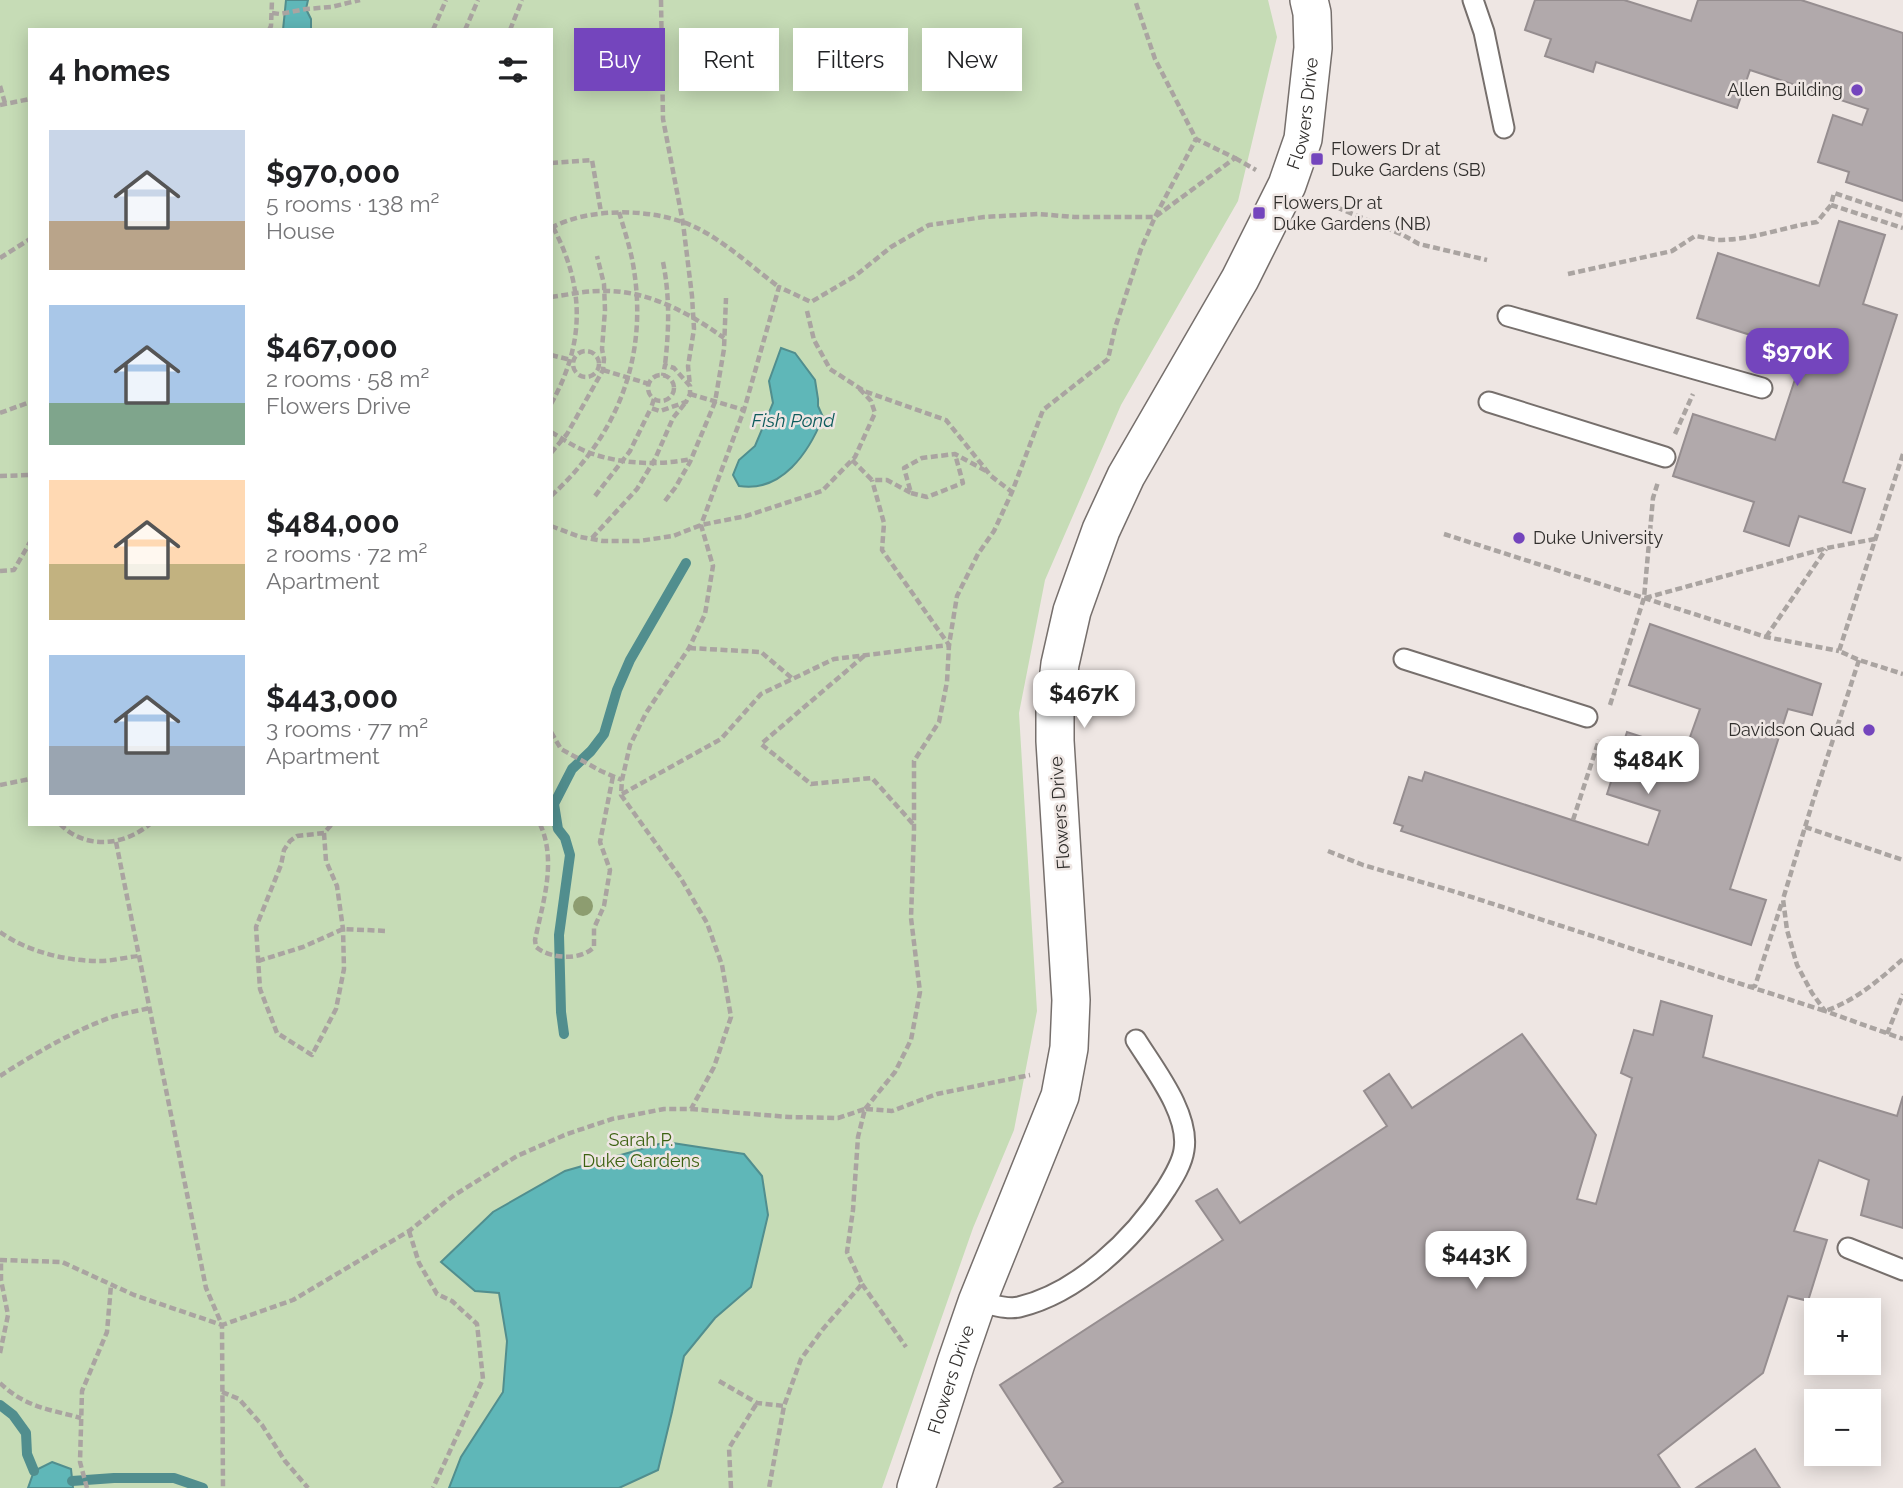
<!DOCTYPE html>
<meta charset="utf-8">
<style>
body{margin:0;font-family:Raleway,sans-serif;background:#f6f6f6;color:#202124;height:100vh;display:flex;flex-direction:column;font-size:26px;white-space:nowrap}
*{box-sizing:border-box;margin:0}
p{font-size:23px;color:#757577}
.icon{flex:none;width:38px;height:38px;fill:none;stroke:currentColor;stroke-width:2;stroke-linecap:round;stroke-linejoin:round}
.map{position:relative;flex:1;overflow:hidden}
.sheet{position:absolute;left:28px;top:28px;width:525px;height:798px;display:flex;flex-direction:column;background:#fff;border-radius:0px;box-shadow:0 4px 18px #0003}
.sheet>*{flex:none}
.banner{position:absolute;left:574px;top:28px;width:665px;height:63px;display:flex;gap:14px}
.tools{position:absolute;left:1804px;top:1298px;display:grid;gap:14px}
.tools a{display:grid;place-items:center;width:77px;height:77px;border-radius:0px;background:#fff;box-shadow:0 4px 18px #0003;font-size:35px}
.price{position:absolute;translate:-50% -60px;padding:0 16px;border-radius:14px;background:#fff;color:#222;font-size:23px;line-height:46px;filter:drop-shadow(0 2px 4px #0008)}
.price::after{content:'';position:absolute;left:50%;top:42px;width:21px;height:16px;margin-left:-10px;background:inherit;clip-path:polygon(0 0,100% 0,50% 100%)}
.price.on{background:#7445bd;color:#fff}
ul{padding:0;list-style:none}
li{display:flex;align-items:center;gap:21px;height:175px;padding:0 21px}
li span{display:grid;place-items:center;flex:none;width:196px;height:140px;border-radius:0px;color:#555}
li>.icon{margin-inline-start:auto}
span .icon{width:84px;height:84px;fill:#fffc;stroke-width:1}
li b{font-size:30px}
h2{display:flex;justify-content:space-between;align-items:center;height:84px;padding:0 21px;font-size:30px}
.pill{padding:0 24px;border-radius:0px;background:#fff;box-shadow:0 4px 18px #0003;font-size:24px;line-height:63px}
.pill.on{background:#7445bd;color:#fff}
.map>svg:first-child{display:block}
</style>
<div class="map">
<svg width="1903" height="1488" viewBox="0 0 1903 1488">
<rect width="100%" height="100%" fill="#eee6e3"/>
<!-- green -->
<path fill="#c6dcb6" fill-rule="evenodd" d="M0,0h1268l9,37 -39,164 -117,204 -76,175 -26,133 18,298 -23,119 -41,98 -91,260h-882zM30,30h521v794h-521z"/>
<!-- water -->
<g fill="#5fb7b8" stroke="#518e8e" stroke-width="2">
<polygon points="286,0 308,0 306,9 311,19 311,30 283,30"/>
<path d="M781,348l14,5 20,27 3,19v7l5,11c-14,35 -41,76 -84,69l-6,-11 6,-15 16,-14 18,-43 -4,-22z"/>
<polygon points="666,1142 744,1154 762,1176 768,1215 751,1287 715,1318 684,1356 672,1412 658,1470 619,1488 449,1488 461,1457 503,1392 507,1341 499,1293 475,1291 441,1262 493,1212 565,1171"/>
<polygon points="52,1462 71,1469 73,1488 28,1488 34,1471"/>
</g>
<g fill="none" stroke-linecap="round" stroke-linejoin="round">
<!-- stream -->
<g stroke="#518e8e" stroke-width="10">
<polyline points="564,1034 561,1012 559,935 570,855 565,838 558,829 554,804 572,769 591,751 604,734 617,690 630,660 686,563"/>
<polyline points="0,1405 13,1415 26,1433 27,1454 34,1471"/>
<polyline points="72,1481 114,1478 174,1478 203,1488"/>
</g>
</g>
<!-- building -->
<g fill="#b1a9ab" stroke="#968e90" stroke-width="2">
<polygon points="1535,0 1624,0 1691,21 1698,0 1801,0 1903,33 1903,201 1846,182 1849,172 1818,162 1833,115 1862,125 1868,109 1750,70 1737,108 1596,62 1593,72 1545,56 1551,39 1525,30"/>
<polygon points="1839,221 1885,235 1863,304 1897,315 1843,482 1865,489 1851,533 1799,516 1789,546 1744,531 1754,502 1673,476 1693,414 1775,440 1804,352 1697,318 1718,253 1819,286"/>
<polygon points="1650,624 1821,684 1812,715 1788,709 1730,889 1766,900 1751,945 1401,831 1403,826 1394,823 1409,777 1422,781 1425,772 1648,845 1660,811 1607,794 1627,732 1685,751 1700,709 1629,685"/>
<polygon points="1661,1001 1712,1016 1703,1057 1897,1116 1903,1096 1903,1228 1861,1215 1869,1180 1819,1160 1794,1231 1827,1240 1808,1301 1788,1296 1763,1373 1658,1455 1680,1488 1054,1488 1063,1482 1000,1385 1223,1240 1196,1201 1217,1189 1240,1223 1387,1126 1364,1091 1389,1074 1412,1108 1522,1034 1596,1135 1577,1199 1596,1204 1632,1078 1621,1073 1634,1030 1653,1035"/>
<polygon points="1755,1449 1780,1488 1696,1488"/>
</g>
<g fill="none" stroke-linecap="round" stroke-linejoin="round">
<!-- service casing -->
<g stroke="#766f6c" stroke-width="23">
<g id="service">
<polyline points="1473,0 1484,32 1504,128"/>
<polyline points="1508,316 1762,388"/>
<polyline points="1489,402 1665,457"/>
<polyline points="1404,659 1587,717"/>
<polyline points="1848,1248 1903,1270"/>
<path d="M977,1302c13,2 30,8 42,5 59,-14 115,-68 147,-118 7,-11 16,-25 18,-39 6,-36 -30,-81 -48,-110"/>
</g>
</g>
<!-- minor casing -->
<g stroke="#766f6c" stroke-width="40">
<g id="minor">
<path id="s1" d="M916,1488l40,-125 21,-61 83,-206 9,-48 2,-48 -16,-259v-34l5,-43 12,-53 29,-81 25,-54 114,-197 47,-94 16,-46 10,-91 -1,-35 -3,-13"/>
</g>
</g>
<!-- path -->
<g stroke="#aaa4a1" stroke-width="4.5" stroke-dasharray="7 3.5" stroke-linecap="butt">
<polyline points="661,0 663,119 683,223 692,296 694,329 688,366 690,386"/>
<polyline points="272,13 280,14 306,9 331,7 360,0"/>
<polyline points="269,30 271,26 272,0"/>
<polyline points="433,30 446,0"/>
<polyline points="465,30 478,0"/>
<polyline points="510,30 522,0"/>
<polyline points="0,86 5,103"/>
<polyline points="0,105 30,99"/>
<polyline points="1235,158 1256,170"/>
<polyline points="551,163 592,160 601,212"/>
<polyline points="1317,199 1403,235 1419,244 1487,260"/>
<polyline points="1831,205 1903,228"/>
<path d="M551,228c40,-22 108,-20 148,1 29,15 54,39 80,58"/>
<polyline points="0,258 30,239"/>
<path d="M663,262c7,35 6,68 2,103"/>
<path d="M1568,274l104,-23 23,-15c8,1 15,3 23,4 34,0 66,-13 99,-18l14,-17 3,-12 69,23"/>
<path d="M551,297c16,-2 32,-6 49,-6 45,-2 88,21 124,47"/>
<polyline points="807,311 814,340 830,369 864,391 946,420 991,476 1012,492"/>
<circle cx="586" cy="364" r="13"/>
<polyline points="551,355 571,360"/>
<polyline points="603,370 649,384"/>
<circle cx="661" cy="388" r="13"/>
<polyline points="690,394 744,410"/>
<polyline points="654,399 651,408 660,411 686,402 690,394 690,386 674,368 665,365 663,376"/>
<path d="M551,404c34,-61 34,-116 2,-177"/>
<polyline points="0,413 30,402"/>
<path d="M551,432c12,7 22,14 34,19 32,13 73,15 106,8"/>
<polyline points="1675,434 1693,394"/>
<polyline points="551,453 567,434 603,370 604,359 602,349 605,310 604,284 597,256"/>
<polyline points="1903,454 1839,651 1859,660 1903,674"/>
<polyline points="852,460 872,480 887,480 911,493 904,468 922,458 955,454 986,471"/>
<polyline points="0,476 30,475"/>
<polyline points="911,493 927,497 963,483 955,454"/>
<path d="M551,496c68,-62 98,-141 82,-232 -3,-17 -9,-35 -14,-52"/>
<polyline points="595,496 630,451 651,408"/>
<polyline points="665,501 675,488 690,462 715,402 724,349 726,298"/>
<polyline points="551,526 580,537 603,541 639,541 673,536 701,525 746,516 822,491 855,457 875,413 871,401 857,386"/>
<polyline points="1444,534 1766,637 1839,651"/>
<polyline points="592,538 637,489 655,459 673,418 686,402"/>
<polyline points="0,571 14,570 30,542"/>
<polyline points="1645,598 1827,548 1875,539"/>
<polyline points="1766,637 1826,549"/>
<polyline points="689,648 761,652 793,679"/>
<polyline points="864,656 761,744 811,784 872,778 914,825"/>
<polyline points="1859,660 1813,801 1783,899 1787,930 1797,965 1812,993 1825,1011 1903,1039"/>
<polyline points="1610,705 1644,598 1653,498 1658,482"/>
<polyline points="551,732 561,749 601,771 622,780"/>
<polyline points="0,785 30,779"/>
<polyline points="622,794 721,739 761,694 834,659 949,645 882,550 884,523 872,480"/>
<polyline points="1573,820 1599,740"/>
<path d="M60,824c25,26 64,22 90,0"/>
<path d="M540,824c17,37 3,78 -5,116l1,7c14,12 45,14 58,0v-19l10,-22 6,-36 -10,-28 13,-66"/>
<polyline points="1805,827 1903,860"/>
<polyline points="324,833 326,861 337,886 343,929 344,969 336,1009 312,1055 277,1033 260,989 256,927 281,865 284,850 290,841 297,836 324,833 332,824"/>
<polyline points="116,842 206,1288 222,1325 293,1300 409,1231 453,1196 517,1156 567,1134 612,1119 664,1109 691,1109 714,1067 731,1017 722,965 707,923 680,877 621,795 622,780 630,745 646,713 689,648 705,614 713,566 701,525 744,410 779,287 811,302 855,276 891,247 929,225 984,217 1038,214 1074,217 1155,217 1235,158 1196,139 1155,59 1135,0"/>
<path d="M1328,851l35,14 93,27 369,119c30,-10 54,-31 78,-52"/>
<path d="M0,932c28,20 66,29 100,29 13,0 27,-4 39,-5"/>
<polyline points="258,961 303,947 343,929 387,931"/>
<polyline points="1750,987 1755,986 1782,902"/>
<polyline points="1887,1034 1903,994"/>
<path d="M0,1076c34,-22 75,-46 112,-59 13,-4 25,-6 38,-9"/>
<polyline points="691,1109 789,1117 838,1118 865,1109 858,1137 853,1210 847,1252 862,1284 823,1329 801,1359 784,1406 769,1488"/>
<polyline points="865,1109 895,1072 911,1040 920,992 911,918 914,831 914,761 939,722 947,682 949,645 957,596 978,554 994,531 1012,492 1043,410 1108,359 1115,328 1141,249 1155,217 1196,139"/>
<polyline points="866,1109 892,1111 937,1094 1030,1075"/>
<polyline points="409,1231 419,1263 437,1294 452,1301 477,1324 483,1379 433,1488"/>
<polyline points="0,1260 62,1262 134,1295 222,1325 223,1488"/>
<polyline points="862,1284 906,1347"/>
<polyline points="0,1353 8,1315 1,1280 1,1260"/>
<polyline points="719,1381 757,1403 784,1406"/>
<path d="M0,1383c25,24 48,26 81,35"/>
<polyline points="222,1392 239,1399 262,1425 285,1461 308,1488"/>
<polyline points="87,1488 80,1462 82,1391 107,1332 111,1285"/>
<polyline points="731,1488 729,1448 757,1403"/>
</g>
<!-- service -->
<use href="#service" stroke="#fff" stroke-width="19"/>
<!-- minor -->
<use href="#minor" stroke="#fff" stroke-width="37"/>
</g>
<!-- trees -->
<circle fill="#8d9d70" cx="583" cy="906" r="10"/>
<!-- markers -->
<g fill="#7445bd" stroke="#eee6e3" stroke-width="2.5">
<circle cx="1857" cy="90" r="7"/>
<rect x="1310" y="152" width="14" height="14" rx="3.5"/>
<rect x="1252" y="206" width="14" height="14" rx="3.5"/>
<circle cx="1519" cy="538" r="7"/>
<circle cx="1869" cy="730" r="7"/>
</g>
<g text-anchor="middle" stroke-width="5" stroke-linejoin="round" paint-order="stroke">
<!-- poi labels -->
<g font-size="18" fill="#312f2d" stroke="#eee6e3" text-anchor="start">
<text x="1843" y="96" text-anchor="end">Allen Building</text>
<text x="1331" y="155">Flowers Dr at<tspan x="1331" dy="21">Duke Gardens (SB)</tspan></text>
<text x="1273" y="209">Flowers Dr at<tspan x="1273" dy="21">Duke Gardens (NB)</tspan></text>
<text x="1533" y="544">Duke University</text>
<text x="1855" y="736" text-anchor="end">Davidson Quad</text>
</g>
<!-- street labels -->
<g font-size="18" fill="#312f2d" stroke="#eee6e3">
<text dy="6" stroke="none"><textPath href="#s1" startOffset="1458">Flowers Drive</textPath></text>
<text transform="translate(1060 813) rotate(-94)" y="6">Flowers Drive</text>
<text dy="6" stroke="none"><textPath href="#s1" startOffset="114">Flowers Drive</textPath></text>
</g>
<!-- park labels -->
<g font-size="18" fill="#3d6211" stroke="#eee6e3">
<text x="641" y="1146">Sarah P.<tspan x="641" dy="21">Duke Gardens</tspan></text>
</g>
<!-- water labels -->
<g font-size="19" font-style="italic" fill="#0f5c5d" stroke="#eee6e3">
<text x="793" y="427">Fish Pond</text>
</g>
</g>
</svg>
<div class="tools">
<a>+</a>
<a>−</a>
</div>
<b class="price on" style="left:1797px;top:388px">$970K</b>
<b class="price" style="left:1084px;top:730px">$467K</b>
<b class="price" style="left:1648px;top:796px">$484K</b>
<b class="price" style="left:1476px;top:1291px">$443K</b>
<div class="banner">
<a class="pill on">Buy</a>
<a class="pill">Rent</a>
<a class="pill">Filters</a>
<a class="pill">New</a>
</div>
<section class="sheet">
<h2>4 homes<svg class="icon" aria-label="filters" viewBox="0 0 24 24"><path d="M4 7h16M4 17h16"/><circle cx="9" cy="7" r="2"/><circle cx="15" cy="17" r="2"/></svg></h2>
<ul>
<li><span style="background:linear-gradient(#c9d6e8 65%,#b9a48a 0)"><svg class="icon" aria-label="home" viewBox="0 0 24 24"><path d="M3 11l9-7 9 7M6 9v11h12V9"/></svg></span><div><b>$970,000</b><p>5 rooms · 138 m²</p><p>House</p></div></li>
<li><span style="background:linear-gradient(#a9c7e8 70%,#7fa58c 0)"><svg class="icon" aria-label="home" viewBox="0 0 24 24"><path d="M3 11l9-7 9 7M6 9v11h12V9"/></svg></span><div><b>$467,000</b><p>2 rooms · 58 m²</p><p>Flowers Drive</p></div></li>
<li><span style="background:linear-gradient(#ffd9b3 60%,#c2b280 0)"><svg class="icon" aria-label="home" viewBox="0 0 24 24"><path d="M3 11l9-7 9 7M6 9v11h12V9"/></svg></span><div><b>$484,000</b><p>2 rooms · 72 m²</p><p>Apartment</p></div></li>
<li><span style="background:linear-gradient(#a9c7e8 65%,#9aa5b1 0)"><svg class="icon" aria-label="home" viewBox="0 0 24 24"><path d="M3 11l9-7 9 7M6 9v11h12V9"/></svg></span><div><b>$443,000</b><p>3 rooms · 77 m²</p><p>Apartment</p></div></li>
</ul>
</section>
</div>
